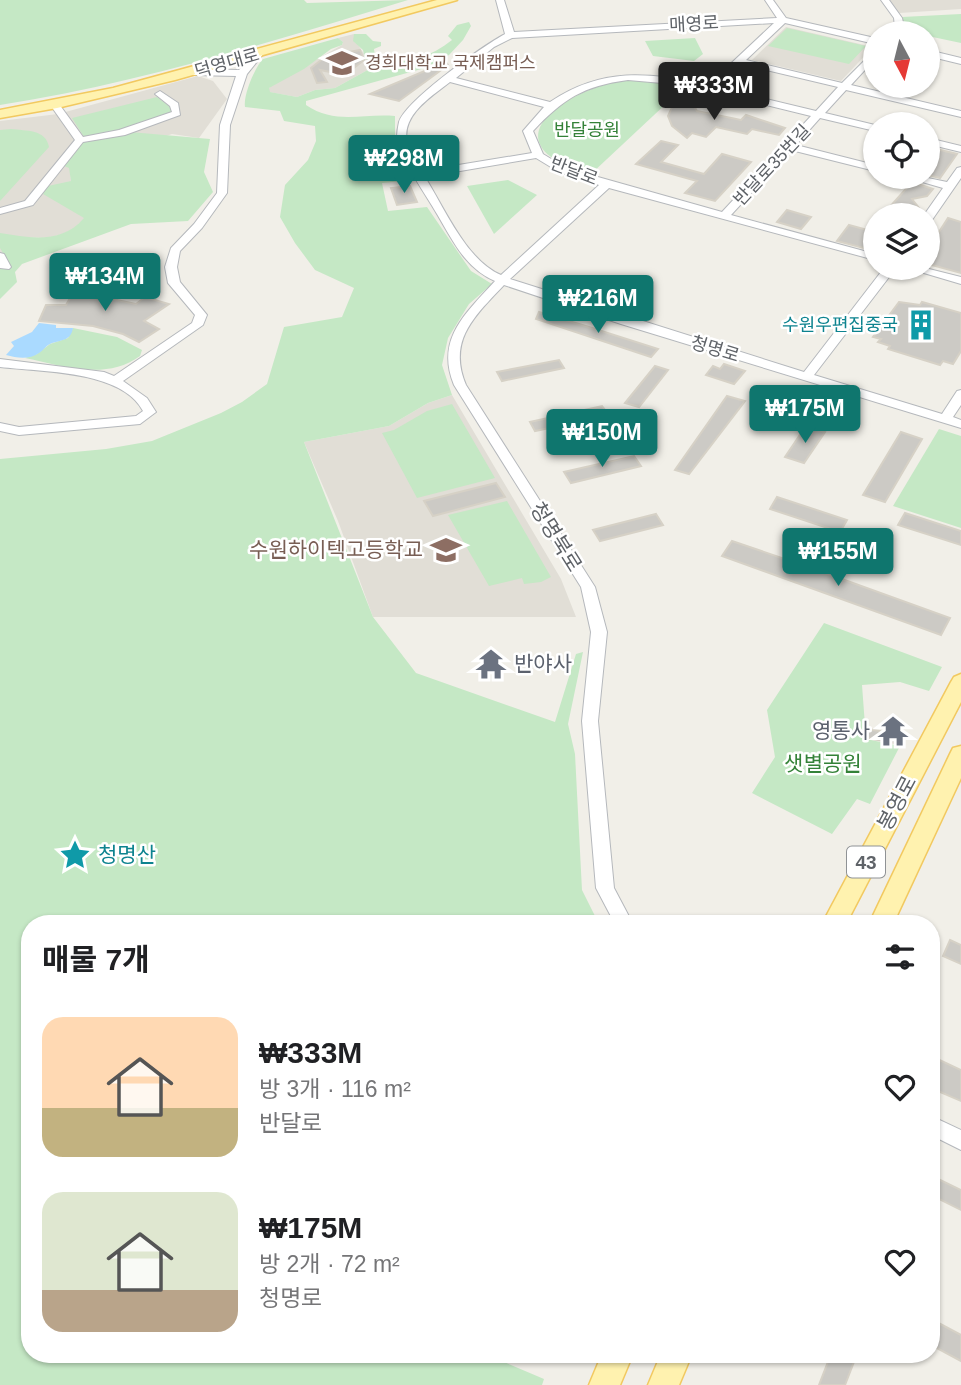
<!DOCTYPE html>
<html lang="ko">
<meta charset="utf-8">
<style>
body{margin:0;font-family:Helvetica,"Noto Sans KR",sans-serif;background:#f2f2f2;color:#202124;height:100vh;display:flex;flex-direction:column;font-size:26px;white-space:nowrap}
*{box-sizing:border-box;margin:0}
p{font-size:23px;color:#757577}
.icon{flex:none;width:38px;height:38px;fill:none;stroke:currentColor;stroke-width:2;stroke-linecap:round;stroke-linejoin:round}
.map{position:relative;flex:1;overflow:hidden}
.side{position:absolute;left:21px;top:915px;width:919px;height:448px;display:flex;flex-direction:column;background:#fff;border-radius:28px;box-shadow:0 2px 5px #0004}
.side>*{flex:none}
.needle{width:46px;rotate:173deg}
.fabs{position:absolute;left:863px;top:21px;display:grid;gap:14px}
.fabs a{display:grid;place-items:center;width:77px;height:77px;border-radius:50%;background:#fff;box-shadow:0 2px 5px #0004;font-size:35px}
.price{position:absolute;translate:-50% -60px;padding:0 16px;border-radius:7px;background:#0f766e;color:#fff;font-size:23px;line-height:46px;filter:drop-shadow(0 2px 4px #0008)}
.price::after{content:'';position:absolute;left:50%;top:42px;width:21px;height:16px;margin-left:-10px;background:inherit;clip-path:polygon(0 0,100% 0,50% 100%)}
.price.on{background:#222;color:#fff}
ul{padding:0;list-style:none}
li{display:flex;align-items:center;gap:21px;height:175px;padding:0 21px}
li span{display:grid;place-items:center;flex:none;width:196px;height:140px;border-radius:21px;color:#555}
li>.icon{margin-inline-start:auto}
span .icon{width:84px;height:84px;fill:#fffc;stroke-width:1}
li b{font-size:30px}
h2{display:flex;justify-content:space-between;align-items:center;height:84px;padding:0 21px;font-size:30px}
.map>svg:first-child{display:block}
</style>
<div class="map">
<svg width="961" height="1385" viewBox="0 0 961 1385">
<rect width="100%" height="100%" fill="#f1efe8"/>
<!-- education -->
<g fill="#e1ded6">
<polygon points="889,0 961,0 961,9 899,13"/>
<polygon points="786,27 873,47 841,81 752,60"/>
<polygon points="354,34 354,39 373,67 335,88 315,90 297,97 269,92 269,88 275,83 342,45 343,42 338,38"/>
<polygon points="198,76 213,81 227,99 199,138 172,134 70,168 71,181 58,201 85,218 70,232 48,238 18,237 10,265 0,267 0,121 58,114"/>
<polygon points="452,395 561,579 576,617 373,617 338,521 304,442 389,426 428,403"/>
</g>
<!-- green -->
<g fill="#c5e8c5">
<path d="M0,0h304l3,3 101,-3c-134,41 -269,83 -408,105z"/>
<polygon points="961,14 961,43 928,36 928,33 903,30 902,17"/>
<path d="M469,22l2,4 -8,14 -14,15 -24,13 -119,33v4c29,20 57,8 89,11v22l19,42 -32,3 6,28 39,-4 44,64 21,13 -23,20 -21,34 -6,27 10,30 -24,8 -39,23 -85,16 69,175 43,56 139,49 21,-68 7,-2 -15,72 7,30 7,136 17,34h-569v430h455l59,25 -2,6h-542v-926l106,-10 46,-8 69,-28 21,-11 25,-18 17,-57 58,-10 12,-29 -39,-18 -20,-27 -15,-26 5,-32 23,-25 8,-19 -1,-15 -31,-5 -4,-10 -35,-4c-2,-12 10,-40 18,-48l75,-21 5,4 -1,3 -11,4 -27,20 -35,19 1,4 27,5 18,-7 20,-2 38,-21 -2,-7 -6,-1 -2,-9 -10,-9 1,-7h12l7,7 8,1v4l-7,3 2,14c28,1 54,-5 76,-23l-4,-4 9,-11z"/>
<polygon points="787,28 866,46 849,64 768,46"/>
<polygon points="695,38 703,54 694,61 653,56 645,41"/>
<path d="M629,80l25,1 30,6 -93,87c-109,-29 -26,-87 38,-94z"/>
<polygon points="157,97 169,106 172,112 118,131 84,137 72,118"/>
<path d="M11,129c15,2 35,0 38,18l-49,54v-71z"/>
<path d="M130,132l80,7 -6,33 9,20 -25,29 -57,3 -109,40 -7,8 2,10 -17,17v-32l10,-2 -10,-17v-15c31,5 62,11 84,-15l-41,-24 5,-8 23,-5 -2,-13 -5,-2 19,-24z"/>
<polygon points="508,180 537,195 494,234 467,186"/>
<path d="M73,328l44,9 25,13 -2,6c-34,25 -77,10 -115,2l12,-4 13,-10 18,-6z"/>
<polygon points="452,404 495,478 417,498 382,433 394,430 427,411"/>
<polygon points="939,429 961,436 961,528 893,506"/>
<polygon points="507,501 551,577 541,582 524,584 522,578 489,586 448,515"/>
<polygon points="824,623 942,667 929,691 900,682 862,685 866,739 900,746 870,804 857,799 832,834 752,793 775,757 767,710"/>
</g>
<!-- water -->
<path fill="#aadaff" d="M39,323l17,2v3h17c-2,12 -10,12 -21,15 -6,2 -8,7 -13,10 -10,7 -22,5 -33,2l8,-9 -3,-4 21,-10z"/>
<!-- building -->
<g fill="#cccac5" stroke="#d6d1c6" stroke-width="2">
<polygon points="360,50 364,60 345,75 320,70 327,82 317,83 311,68 325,57"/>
<polygon points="446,62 448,65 399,101 370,94"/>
<polygon points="691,101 697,111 741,120 746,115 785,128 779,135 752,129 747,134 716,127 706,137 692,133 687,138 672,126 668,116 673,105"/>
<polygon points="661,141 678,145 661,162 704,174 722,154 751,162 715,201 685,193 697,181 636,164"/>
<polygon points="928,147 957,154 940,178 928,175"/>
<polygon points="912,182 933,189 927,196 912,199 919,208 913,215 887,210"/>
<polygon points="410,186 417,202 397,205 391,188"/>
<polygon points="787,210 811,217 801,229 777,222"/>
<polygon points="948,218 961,222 961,273 928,264 928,249"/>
<polygon points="849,225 875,232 875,251 837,241"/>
<polygon points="77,286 104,289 98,296 136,304 145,297 169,304 144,321 159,329 139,342 123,334 93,326 39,321 46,305 66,305"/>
<polygon points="899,302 920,305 922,302 961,313 961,351 953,364 943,361 940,365 888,349 890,346 878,342 881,339 873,337"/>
<polygon points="539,312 589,327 658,349 651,357 536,319"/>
<polygon points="559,360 564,368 502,381 497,372"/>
<polygon points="724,364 745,371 734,384 706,375 713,366 720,369"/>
<polygon points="655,366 668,370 639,407 625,403"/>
<polygon points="727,396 745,401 689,474 675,470"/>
<polygon points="602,406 609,415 535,431 530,422"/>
<polygon points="806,426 825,432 804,463 785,457"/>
<polygon points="901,432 922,439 885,502 863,495"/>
<polygon points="634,456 641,466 571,483 564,472"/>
<polygon points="496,483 505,497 433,516 424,501"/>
<polygon points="777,497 847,520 840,532 770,509"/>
<polygon points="905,513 961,531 961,545 898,525"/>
<polygon points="656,514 663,525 600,541 593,530"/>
<polygon points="732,541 817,570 950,618 941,635 722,556"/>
<polygon points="886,720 902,723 900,744 867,738 868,729 885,732"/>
<polygon points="950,940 961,945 961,964 943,956"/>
<polygon points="931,1056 961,1070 961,1101 931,1088"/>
<polygon points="934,1177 961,1190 961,1210 931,1195"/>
<polygon points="931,1319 961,1335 961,1361 931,1345"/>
<polygon points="831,1354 857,1354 845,1385 819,1385"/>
</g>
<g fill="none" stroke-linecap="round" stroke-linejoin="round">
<!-- minor casing -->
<g stroke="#b5b8bc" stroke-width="2">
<g id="minor">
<path d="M496,0h8l10,32 263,-14 -12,-18h8l13,18 89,20v6l-90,-21 -39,37 96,23 33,-33v9l-24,26 110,26v6l-115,-27 -21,23 50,12v6l-55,-13 -24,27 79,20v6l-84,-21 -60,65 144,39v6l-266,-72 -99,91 294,93 80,-104h12l-82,107 128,39 15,-23 4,-1v15l-8,12 8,3v8l-340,-104 -117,-39c-29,31 -57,55 -38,100l129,202 12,45 -9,89 16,167 19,36h-18l-19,-36 -14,-167 9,-89 -10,-45 -127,-202c-19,-46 12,-72 41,-104 -30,-13 -42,-40 -58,-67 -9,-16 -39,-59 -40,-76 0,-4 1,-12 2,-16 7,-22 84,-76 106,-88zM774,23l-66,62c-59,-13 -106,-18 -158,17l-94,-24 38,-31 18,-9zM741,64l97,23 -22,24 -99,-24zM628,80l57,5 126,31 -89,96 -156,-44 -23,-14 -10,-23c30,-32 50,-45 95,-51zM450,82l94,25 -21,24 9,22 -110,18c-4,-9 -12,-20 -15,-29 -6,-27 25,-46 43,-60zM536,158l23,14 40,13 -98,90c-35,-15 -56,-66 -76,-98z"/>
<polygon points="881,0 889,0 902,18 904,27 899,33 889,33 895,27 894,18"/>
<path d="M259,50l5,3 -17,21 -17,51 -3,68 -25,35 -22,23 -3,16 3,15 27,33 -4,10 -80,56 24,17 9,14 -16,12 -121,11 -19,-4v-8l19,4 117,-11 7,-5c-21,-41 -102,-39 -143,-44v-8l104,13 10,4 78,-53 3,-8 -27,-32 -3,-16 6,-19 23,-24 23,-31 3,-68 16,-49 -42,-1 -5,-3 5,-3 45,1z"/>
<polygon points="928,50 961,58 961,64 928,56"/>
<polygon points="160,91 178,103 180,115 125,135 83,142 33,205 0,214 0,208 25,201 75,140 51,106 53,104 59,104 83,137 119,130 172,112 170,106 155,94"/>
<polygon points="928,138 961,146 961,152 928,144"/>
<polygon points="961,167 961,178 932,220 928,221 928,215 924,215 943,188 905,177 923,177 947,182 957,168"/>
<polygon points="0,253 4,254 11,267 9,269 0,268"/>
<polygon points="907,268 925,268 961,277 961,284"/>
<polygon points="931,1116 961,1130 961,1150 931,1135"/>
</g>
</g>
<!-- major casing -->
<g stroke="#f2c960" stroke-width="3">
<g id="major">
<polygon points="437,0 457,0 175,80 57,108 0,118 0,110 113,88"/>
<polygon points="961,674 961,702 846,924 822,924 951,682 954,677"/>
<polygon points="961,746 961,778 893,924 869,924 950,754 953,748"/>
<polygon points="602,1354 633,1354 620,1385 589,1385"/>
<polygon points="661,1354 692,1354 679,1385 648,1385"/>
</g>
</g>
<!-- minor -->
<use href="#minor" fill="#fff" fill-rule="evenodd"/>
<!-- major -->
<use href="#major" fill="#fff2af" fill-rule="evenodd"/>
</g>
<!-- icons -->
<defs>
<g id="university-bare" transform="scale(2.415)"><path d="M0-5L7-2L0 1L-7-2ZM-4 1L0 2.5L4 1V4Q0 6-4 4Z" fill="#8d6e63" stroke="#fff" stroke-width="2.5" paint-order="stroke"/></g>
<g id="building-bare" transform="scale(2.415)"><path d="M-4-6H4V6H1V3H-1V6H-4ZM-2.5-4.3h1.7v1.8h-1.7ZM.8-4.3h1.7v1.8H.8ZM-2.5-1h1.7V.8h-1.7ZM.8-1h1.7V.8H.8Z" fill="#0f9aa8" stroke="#fff" stroke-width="2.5" paint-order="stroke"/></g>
<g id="school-bare" transform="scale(2.415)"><path d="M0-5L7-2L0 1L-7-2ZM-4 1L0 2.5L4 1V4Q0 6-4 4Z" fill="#8d6e63" stroke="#fff" stroke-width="2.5" paint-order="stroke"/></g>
<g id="temple-bare" transform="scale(2.415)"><path d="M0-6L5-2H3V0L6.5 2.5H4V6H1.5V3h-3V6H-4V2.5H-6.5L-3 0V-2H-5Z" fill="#6b7280" stroke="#fff" stroke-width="2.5" paint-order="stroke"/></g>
<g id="sight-bare" transform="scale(2.415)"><path d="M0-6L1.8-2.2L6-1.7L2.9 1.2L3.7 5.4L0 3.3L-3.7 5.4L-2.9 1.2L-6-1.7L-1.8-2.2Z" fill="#0f9aa8" stroke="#fff" stroke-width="2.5" paint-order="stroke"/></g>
</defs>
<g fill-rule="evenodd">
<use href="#university-bare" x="342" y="63"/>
<use href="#building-bare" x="921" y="325"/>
<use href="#school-bare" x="446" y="550"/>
<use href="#temple-bare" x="491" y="664"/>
<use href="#temple-bare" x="893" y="731"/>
<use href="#sight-bare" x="75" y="855"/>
</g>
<g text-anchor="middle" stroke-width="5" stroke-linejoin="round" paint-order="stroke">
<!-- far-street labels -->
<g font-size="18" fill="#5f6368" stroke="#fff">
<text transform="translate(694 24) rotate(-3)" y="6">매영로</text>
<text transform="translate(227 63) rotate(-16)" y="6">덕영대로</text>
<text transform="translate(772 165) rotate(-47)" y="6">반달로35번길</text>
<text transform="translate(574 171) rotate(21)" y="6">반달로</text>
<text transform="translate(715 349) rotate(17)" y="6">청명로</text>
</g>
<!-- far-education labels -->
<g font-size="18" fill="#785e54" stroke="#fff" text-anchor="start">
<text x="365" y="69">경희대학교 국제캠퍼스</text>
</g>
<!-- far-park labels -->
<g font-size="18" fill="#348238" stroke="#fff">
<text x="587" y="136">반달공원</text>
</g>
<!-- far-culture labels -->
<g font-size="18" fill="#0d838f" stroke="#fff" text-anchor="end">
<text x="898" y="331">수원우편집중국</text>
</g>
<!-- shield labels -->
<rect fill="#fff" stroke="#8f9295" stroke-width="2" x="847" y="846.5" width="38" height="31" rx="5"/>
<g font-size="19" font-weight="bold" fill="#5f6368">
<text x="866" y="869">43</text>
</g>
<!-- street labels -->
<g font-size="21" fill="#5f6368" stroke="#fff">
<text transform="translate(556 537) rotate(58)" y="7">청명북로</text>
<text transform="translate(897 803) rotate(-62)" y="7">봉영로</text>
</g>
<!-- education labels -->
<g font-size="21" fill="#785e54" stroke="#fff" text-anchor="end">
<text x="423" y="557">수원하이텍고등학교</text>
</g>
<!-- worship labels -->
<g font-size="21" fill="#5b616d" stroke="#fff" text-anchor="start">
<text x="514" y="671">반야사</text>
<text x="870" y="738" text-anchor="end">영통사</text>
</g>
<!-- park labels -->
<g font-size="21" fill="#348238" stroke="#fff">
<text x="823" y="771">샛별공원</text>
</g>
<!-- culture labels -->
<g font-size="21" fill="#0d838f" stroke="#fff" text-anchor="start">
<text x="98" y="862">청명산</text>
</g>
</g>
</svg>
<div class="fabs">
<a><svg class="needle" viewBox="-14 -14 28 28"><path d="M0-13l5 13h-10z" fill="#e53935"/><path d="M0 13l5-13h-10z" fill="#757577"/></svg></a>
<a><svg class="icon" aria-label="locate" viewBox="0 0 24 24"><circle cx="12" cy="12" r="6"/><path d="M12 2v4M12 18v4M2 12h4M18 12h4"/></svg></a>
<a><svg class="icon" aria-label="layers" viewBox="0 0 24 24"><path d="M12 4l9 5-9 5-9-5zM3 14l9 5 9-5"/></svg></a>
</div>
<b class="price on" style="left:714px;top:122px">₩333M</b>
<b class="price" style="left:404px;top:195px">₩298M</b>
<b class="price" style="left:105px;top:313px">₩134M</b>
<b class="price" style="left:598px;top:335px">₩216M</b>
<b class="price" style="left:805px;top:445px">₩175M</b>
<b class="price" style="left:602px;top:469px">₩150M</b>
<b class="price" style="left:838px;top:588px">₩155M</b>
<section class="side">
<h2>매물 7개<svg class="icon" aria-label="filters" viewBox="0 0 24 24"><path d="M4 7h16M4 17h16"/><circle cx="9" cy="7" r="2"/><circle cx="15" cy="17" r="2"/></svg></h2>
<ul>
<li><span style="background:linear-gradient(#ffd9b3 65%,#c2b280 0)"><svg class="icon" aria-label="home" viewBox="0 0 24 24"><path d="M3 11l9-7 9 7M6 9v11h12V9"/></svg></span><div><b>₩333M</b><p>방 3개 · 116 m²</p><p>반달로</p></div><svg class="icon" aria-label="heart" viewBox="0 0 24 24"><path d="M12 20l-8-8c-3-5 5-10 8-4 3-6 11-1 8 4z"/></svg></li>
<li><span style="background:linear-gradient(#dfe7d0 70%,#b9a48a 0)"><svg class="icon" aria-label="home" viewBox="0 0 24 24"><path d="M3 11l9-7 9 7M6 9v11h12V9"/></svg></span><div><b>₩175M</b><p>방 2개 · 72 m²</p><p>청명로</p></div><svg class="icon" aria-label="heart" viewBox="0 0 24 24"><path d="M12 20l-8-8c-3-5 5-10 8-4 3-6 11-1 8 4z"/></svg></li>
</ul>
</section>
</div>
